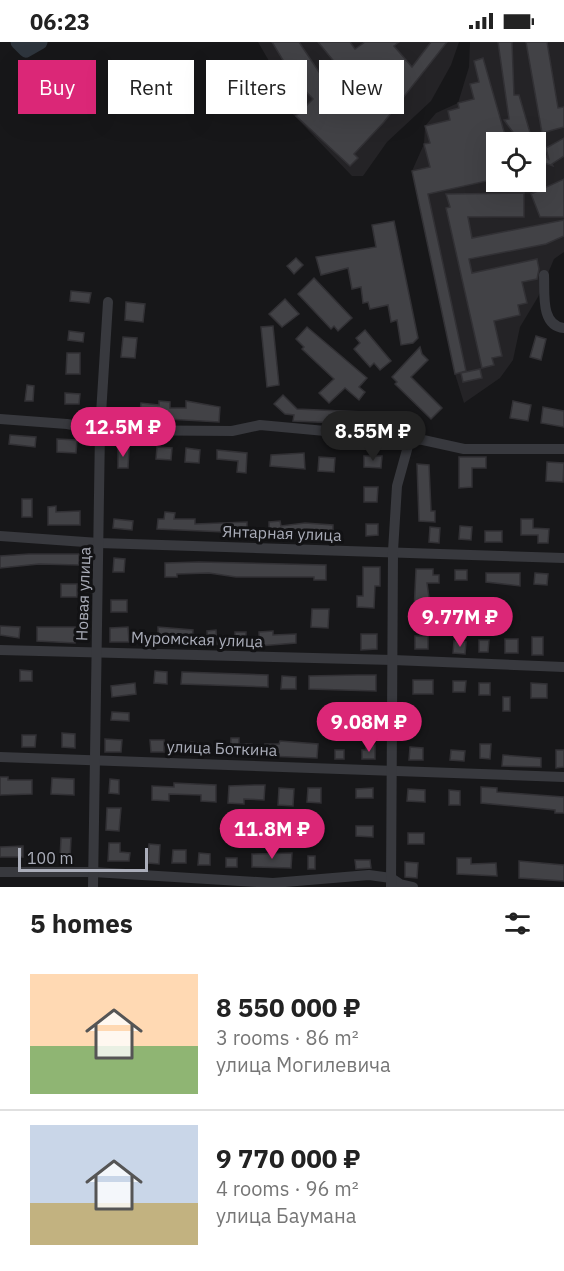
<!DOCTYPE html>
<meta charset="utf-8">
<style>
body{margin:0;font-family:"IBM Plex Sans",sans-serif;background:#f6f6f6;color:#222;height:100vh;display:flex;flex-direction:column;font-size:22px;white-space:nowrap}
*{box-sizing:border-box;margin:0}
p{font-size:20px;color:#767676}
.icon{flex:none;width:33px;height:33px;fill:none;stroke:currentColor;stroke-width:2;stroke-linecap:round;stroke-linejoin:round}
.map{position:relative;height:845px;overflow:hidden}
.sheet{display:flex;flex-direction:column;background:#fff;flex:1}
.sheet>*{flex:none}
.hud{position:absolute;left:18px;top:18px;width:528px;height:54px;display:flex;gap:12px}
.fabs{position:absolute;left:486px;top:90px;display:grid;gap:12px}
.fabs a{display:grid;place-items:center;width:60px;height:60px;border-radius:0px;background:#fff;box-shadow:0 6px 24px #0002;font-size:30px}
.scale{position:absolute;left:18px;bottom:15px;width:130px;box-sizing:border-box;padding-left:6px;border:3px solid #aaadb9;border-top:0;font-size:16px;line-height:21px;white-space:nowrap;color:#aaadb9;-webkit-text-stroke:4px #121214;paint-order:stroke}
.price{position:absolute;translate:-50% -51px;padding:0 14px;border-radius:21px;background:#db2777;color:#fff;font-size:20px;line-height:39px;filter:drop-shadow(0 2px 3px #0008)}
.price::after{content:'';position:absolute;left:50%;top:36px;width:18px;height:14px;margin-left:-9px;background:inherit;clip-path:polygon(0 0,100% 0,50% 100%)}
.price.active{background:#222;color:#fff}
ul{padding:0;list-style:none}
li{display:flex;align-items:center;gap:18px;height:150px;padding:0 30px}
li+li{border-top:2px solid #e0e0e0}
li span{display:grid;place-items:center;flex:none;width:168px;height:120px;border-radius:0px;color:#555}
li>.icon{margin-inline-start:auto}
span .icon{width:72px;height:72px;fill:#fffc;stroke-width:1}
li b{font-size:26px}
h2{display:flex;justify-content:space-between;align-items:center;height:72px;padding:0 30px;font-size:26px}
.tag{padding:0 21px;border-radius:0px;background:#fff;box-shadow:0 6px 24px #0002;font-size:21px;line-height:54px}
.tag.active{background:#db2777;color:#fff}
.status{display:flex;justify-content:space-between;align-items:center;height:42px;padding:0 30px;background:#fff;direction:ltr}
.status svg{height:16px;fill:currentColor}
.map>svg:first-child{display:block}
</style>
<div class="status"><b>06:23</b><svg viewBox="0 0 49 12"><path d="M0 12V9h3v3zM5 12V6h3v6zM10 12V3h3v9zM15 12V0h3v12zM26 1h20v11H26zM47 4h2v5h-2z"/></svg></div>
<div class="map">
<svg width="564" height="845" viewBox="0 0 564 845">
<rect width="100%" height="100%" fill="#171719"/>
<!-- built -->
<g fill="#242326" fill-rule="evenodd">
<polygon points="258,0 459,0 451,23 431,59 387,100 363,134 352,134 289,68 273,26"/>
<path d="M470,0h94v210l-10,7 -16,38 -18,30 -7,33 -13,18 -36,25 -9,-29 -43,-203 12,-27 1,-18 11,-13 22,-10 11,-36zM496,100h40v40h-40z"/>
</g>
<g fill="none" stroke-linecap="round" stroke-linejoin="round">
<!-- river -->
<polyline stroke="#2e353d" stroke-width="15" points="18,0 26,8 40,0"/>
</g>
<!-- building -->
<g fill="#424246" stroke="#323135" stroke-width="1.5">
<polygon points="272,0 299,0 319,30 338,51 350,39 318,0 350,0 355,7 365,0 399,0 394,4 412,25 431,0 447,0 384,80 354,112 358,116 350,124 296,74 313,57 295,38"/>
<polygon points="498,0 512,0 514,53 519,53 531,94 518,97 504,78 509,77"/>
<polygon points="526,0 547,0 558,66 564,65 564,85 542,91"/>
<polygon points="483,16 507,100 496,100 496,137 428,152 466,329 455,332 412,129 430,125 424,102 430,101 425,84 450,78 448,69 459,66 458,61 474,57 470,42 479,40 474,19"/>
<polygon points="564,96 564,114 552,122 553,124 536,118 536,100 549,118 546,106"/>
<polygon points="564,137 564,175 540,175 531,152"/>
<polygon points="524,151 524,175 468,175 472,196 564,178 564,194 546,202 469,217 472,231 537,217 539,227 537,237 522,240 527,261 518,263 520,273 494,279 502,314 492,316 494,323 482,326 446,166 450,165 446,152"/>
<polygon points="394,179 418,296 413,301 401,303 397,278 391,280 388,263 370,267 368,260 363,261 361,245 352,247 348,226 321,233 316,215 376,205 372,183"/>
<polygon points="296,216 303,223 294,232 287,224"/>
<polygon points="314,236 352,276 338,289 334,284 331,287 298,252"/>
<polygon points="71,249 91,251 89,261 70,259"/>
<polygon points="285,257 299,272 282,285 269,272"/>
<polygon points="126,260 145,262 143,280 125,278"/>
<polygon points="273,284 279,343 267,345 261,285"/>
<polygon points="307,285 367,336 359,345 365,350 359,358 345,346 329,361 319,351 334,337 302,307 304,305 296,297"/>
<polygon points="365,288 391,319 380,328 374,321 370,325 354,307 360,301 356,296"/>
<polygon points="69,289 84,291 83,300 68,298"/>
<polygon points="536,294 546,297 541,318 530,315"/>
<polygon points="123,295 137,296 135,316 121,315"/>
<polygon points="420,305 422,312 428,318 411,335 442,366 431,377 395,342 397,340 392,335"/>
<polygon points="67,311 80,311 80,332 66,332"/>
<polygon points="480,327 482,336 463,340 461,331"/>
<polygon points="27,343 34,344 33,359 25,359"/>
<polygon points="65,351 80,352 79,362 65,362"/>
<polygon points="283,353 297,367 409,372 409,384 293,379 294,373 285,372 274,362"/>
<polygon points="159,359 170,360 170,366 186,366 186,359 220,365 219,380 150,376 150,379 139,378 141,361 159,363"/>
<polygon points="513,359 531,363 528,379 510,376"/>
<polygon points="543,365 564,369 564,385 541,381"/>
<polygon points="10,393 36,395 35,405 9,402"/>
<polygon points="57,397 77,398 76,411 57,410"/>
<polygon points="157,405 172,406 171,418 156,417"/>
<polygon points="186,406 200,408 199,421 185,420"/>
<polygon points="118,407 129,407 128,426 118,426"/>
<polygon points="217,408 247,411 246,431 237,430 238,419 217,417"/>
<polygon points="304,411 305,427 270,424 271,413"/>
<polygon points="364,414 382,414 381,426 364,425"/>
<polygon points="319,415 335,416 334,430 318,429"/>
<polygon points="459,415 486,415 486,426 472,426 472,445 459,446"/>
<polygon points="547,420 564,421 563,440 546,439"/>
<polygon points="417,422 429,423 431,469 435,469 435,480 419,479"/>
<polygon points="364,445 378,445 377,460 364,460"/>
<rect x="22" y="457" width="10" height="18"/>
<polygon points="56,464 56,470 80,469 80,483 48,483 48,465"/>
<polygon points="165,470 175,471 174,477 195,477 195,482 247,480 247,491 157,487 158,477 164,477"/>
<polygon points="114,477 133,479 132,488 113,486"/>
<polygon points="521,477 533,477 533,486 549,487 548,501 538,501 538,493 521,493"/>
<polygon points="280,479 281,484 305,481 333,483 333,493 314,492 314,490 269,492 269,480"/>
<polygon points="366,482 378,482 378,493 366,494"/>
<polygon points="460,484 472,485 471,498 459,497"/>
<polygon points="430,485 440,486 439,501 429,500"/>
<rect x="485" y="489" width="17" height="11"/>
<polygon points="29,512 79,512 79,523 39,522 0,526 0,514"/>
<polygon points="114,516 125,517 124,530 113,530"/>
<polygon points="199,520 326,523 326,538 314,538 314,535 236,535 209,531 177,532 177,535 165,535 165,521"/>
<polygon points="363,525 380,525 380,544 375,544 374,566 357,565 357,554 363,554"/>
<polygon points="416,527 433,527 433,533 439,533 439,541 427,541 431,570 414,570"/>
<rect x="455" y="528" width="12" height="10"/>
<polygon points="486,531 520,531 520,544 486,540"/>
<polygon points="535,531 548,532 547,543 534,542"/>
<rect x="61" y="542" width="16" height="13"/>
<rect x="111" y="558" width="16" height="12"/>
<polygon points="312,567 329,567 328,586 311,585"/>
<polygon points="0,584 20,585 19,596 0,593"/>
<polygon points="37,585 75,585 75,601 37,599"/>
<polygon points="128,585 129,600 110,600 110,586"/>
<polygon points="158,585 193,588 192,602 158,600"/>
<polygon points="216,588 217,602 208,602 207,589"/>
<polygon points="273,589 273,593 296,592 296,601 259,604 259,590"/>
<rect x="235" y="590" width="11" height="11"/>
<polygon points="361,592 377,592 377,607 361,608"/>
<rect x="415" y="594" width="13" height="13"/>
<rect x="532" y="595" width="11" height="18"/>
<rect x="505" y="597" width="13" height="14"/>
<polygon points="479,598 489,598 488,610 479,610"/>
<polygon points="454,599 466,600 465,612 453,611"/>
<polygon points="20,628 32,629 32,639 20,639"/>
<polygon points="155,629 167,630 167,642 154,641"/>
<polygon points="182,630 268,633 268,645 181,642"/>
<polygon points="358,633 376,633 376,649 309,647 309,634"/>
<polygon points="282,634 296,635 296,647 281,647"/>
<rect x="413" y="638" width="20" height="14"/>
<polygon points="453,639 466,639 465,650 453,650"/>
<polygon points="135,641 136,652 112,655 111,644"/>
<rect x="479" y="641" width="11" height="12"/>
<polygon points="531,641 547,642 547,656 531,656"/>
<rect x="503" y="655" width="7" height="14"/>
<polygon points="112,670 129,671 129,679 111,678"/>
<polygon points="62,691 75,692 75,706 62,705"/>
<polygon points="22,693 36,693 35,705 22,705"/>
<polygon points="231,696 239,696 239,702 252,702 251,713 230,711"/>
<polygon points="105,697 122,698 121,710 105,710"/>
<polygon points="150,698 164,698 164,710 151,710"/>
<polygon points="280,699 318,702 317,716 265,714 265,702 279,702"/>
<polygon points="191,700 198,701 198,711 190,711"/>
<polygon points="480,702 491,702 490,717 480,716"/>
<polygon points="366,703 375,703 375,717 362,717 362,708 366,708"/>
<polygon points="410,705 423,706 423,718 409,718"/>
<rect x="335" y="708" width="9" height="9"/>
<polygon points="451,708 465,709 464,719 450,718"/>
<polygon points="556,708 564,708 564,725 556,726"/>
<polygon points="503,713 541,716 541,725 502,724"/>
<polygon points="0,735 8,735 8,738 32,738 32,752 0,753"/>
<polygon points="52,736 74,737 74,753 51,752"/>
<polygon points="110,737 119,738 119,752 109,751"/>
<polygon points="174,741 216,743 216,760 201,759 201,753 169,752 169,759 152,758 152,744 174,745"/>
<polygon points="255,743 265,743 264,758 244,757 244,762 228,761 229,744"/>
<polygon points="481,745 497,746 497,750 564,755 564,771 555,771 555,768 481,761"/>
<polygon points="279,746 294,747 293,764 278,763"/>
<polygon points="308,746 321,746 321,761 307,760"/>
<polygon points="373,746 373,756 356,756 356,747"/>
<polygon points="408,747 425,748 425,760 407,759"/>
<polygon points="449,748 460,749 460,763 449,763"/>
<polygon points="107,766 121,766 119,789 106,788"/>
<polygon points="356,784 373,784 373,795 356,794"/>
<rect x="408" y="791" width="16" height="11"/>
<polygon points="61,796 71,796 70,817 60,817"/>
<polygon points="109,801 120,801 120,810 130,811 129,819 108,819"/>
<polygon points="149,802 160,803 159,822 148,821"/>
<polygon points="23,804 23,815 0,815 0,805"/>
<polygon points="173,808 186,808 186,821 172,821"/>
<polygon points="199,811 210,812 210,823 198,823"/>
<polygon points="292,811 291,826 252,825 252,812"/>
<rect x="308" y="814" width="7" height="13"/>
<rect x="226" y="816" width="11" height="9"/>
<polygon points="457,816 471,816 471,822 496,821 497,834 457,832"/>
<polygon points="355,818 370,818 371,826 356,827"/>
<polygon points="519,819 564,823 564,839 519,836"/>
<polygon points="405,820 418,821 417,836 405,835"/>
</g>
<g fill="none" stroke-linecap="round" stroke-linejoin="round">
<!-- minor -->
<g stroke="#38393e" stroke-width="10">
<path d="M544,233c1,17 -4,51 20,53"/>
<polyline points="0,377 67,382 100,388 232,389 260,383 423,398 464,407 564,407"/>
<polyline points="0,494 99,501 564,516"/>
<polyline points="0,608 393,618 564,625"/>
<polyline points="0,715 564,735"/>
<polyline points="0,830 93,830 273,841 369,833 391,836 400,842 413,845"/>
<polyline points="93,845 100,388 108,260"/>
<polyline points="391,845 393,509 397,444 410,397"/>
</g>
</g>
<g text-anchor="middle" stroke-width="6" stroke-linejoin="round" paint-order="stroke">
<!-- street labels -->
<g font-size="16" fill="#aaadb9" stroke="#121214">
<text transform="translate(282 491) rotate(2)" y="6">Янтарная улица</text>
<text transform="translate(83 552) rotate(-88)" y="6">Новая улица</text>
<text transform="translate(197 597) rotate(2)" y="6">Муромская улица</text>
<text transform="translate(222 706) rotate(2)" y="6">улица Боткина</text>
</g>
</g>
</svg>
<div class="fabs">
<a><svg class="icon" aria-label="locate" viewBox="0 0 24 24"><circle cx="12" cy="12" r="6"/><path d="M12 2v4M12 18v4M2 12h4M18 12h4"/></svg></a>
</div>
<div class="scale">100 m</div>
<b class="price" style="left:123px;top:416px">12.5M ₽</b>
<b class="price active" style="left:373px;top:420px">8.55M ₽</b>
<b class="price" style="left:460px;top:606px">9.77M ₽</b>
<b class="price" style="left:369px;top:711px">9.08M ₽</b>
<b class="price" style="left:272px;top:818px">11.8M ₽</b>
<div class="hud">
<a class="tag active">Buy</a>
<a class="tag">Rent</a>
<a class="tag">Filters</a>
<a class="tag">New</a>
</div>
</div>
<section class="sheet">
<h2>5 homes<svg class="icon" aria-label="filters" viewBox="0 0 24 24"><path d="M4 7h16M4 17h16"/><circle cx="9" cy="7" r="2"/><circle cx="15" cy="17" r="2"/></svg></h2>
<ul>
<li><span style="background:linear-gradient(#ffd9b3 60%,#8fb573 0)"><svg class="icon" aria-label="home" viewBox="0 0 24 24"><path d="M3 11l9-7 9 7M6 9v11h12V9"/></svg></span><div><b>8 550 000 ₽</b><p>3 rooms · 86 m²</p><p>улица Могилевича</p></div></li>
<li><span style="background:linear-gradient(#c9d6e8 65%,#c2b280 0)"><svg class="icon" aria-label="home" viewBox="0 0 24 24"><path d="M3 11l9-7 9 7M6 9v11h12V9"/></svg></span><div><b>9 770 000 ₽</b><p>4 rooms · 96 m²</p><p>улица Баумана</p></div></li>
</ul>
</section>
